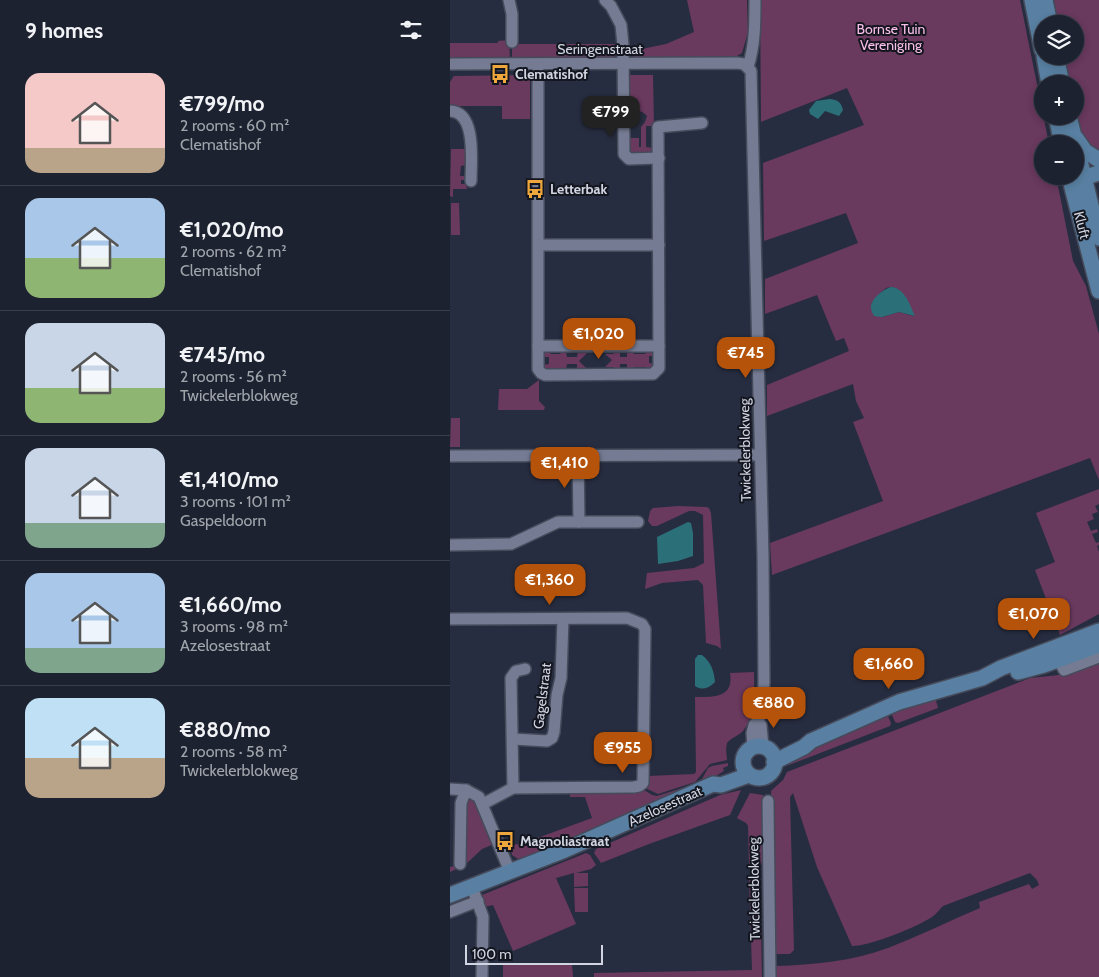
<!DOCTYPE html>
<meta charset="utf-8">
<style>
body{margin:0;font-family:Cabin,sans-serif;background:#252a38;color:#f1f3f6;height:100vh;display:flex;flex-direction:column;font-size:19px;white-space:nowrap}
*{box-sizing:border-box;margin:0}
p{font-size:16px;color:#a0a4ab}
.icon{flex:none;width:28px;height:28px;fill:none;stroke:currentColor;stroke-width:2;stroke-linecap:round;stroke-linejoin:round}
.map{position:relative;flex:1;overflow:hidden}
.details{display:flex;flex-direction:column;background:#1d2230;width:450px}
.details>*{flex:none}
.controls{position:absolute;left:584px;top:15px;display:grid;gap:10px}
.controls a{display:grid;place-items:center;width:50px;height:50px;border-radius:50%;background:#1d2230;box-shadow:0 2px 8px #0003,0 0 0 1px #3b3f4c;font-size:25px}
.scale{position:absolute;left:15px;bottom:12px;width:138px;box-sizing:border-box;padding-left:5px;border:2px solid #d1d5e2;border-top:0;font-size:14px;line-height:18px;white-space:nowrap;color:#d1d5e2;-webkit-text-stroke:4px #13161e;paint-order:stroke}
.price{position:absolute;translate:-50% -42px;padding:0 11px;border-radius:10px;background:#b45309;color:#fff;font-size:16px;line-height:32px;filter:drop-shadow(0 1px 2px #0008)}
.price::after{content:'';position:absolute;left:50%;top:30px;width:15px;height:11px;margin-left:-8px;background:inherit;clip-path:polygon(0 0,100% 0,50% 100%)}
.price.current{background:#222;color:#fff}
ul{padding:0;list-style:none}
li{display:flex;align-items:center;gap:15px;height:125px;padding:0 25px}
li+li{border-top:1px solid #3b3f4c}
li span{display:grid;place-items:center;flex:none;width:140px;height:100px;border-radius:15px;color:#555}
li>.icon{margin-inline-start:auto}
span .icon{width:60px;height:60px;fill:#fffc;stroke-width:1}
li b{font-size:21px}
h2{display:flex;justify-content:space-between;align-items:center;height:60px;padding:0 25px;font-size:21px}
main{display:flex;flex:1;min-height:0}
.map>svg:first-child{display:block}
</style>
<main>
<section class="details">
<h2>9 homes<svg class="icon" aria-label="filters" viewBox="0 0 24 24"><path d="M4 7h16M4 17h16"/><circle cx="9" cy="7" r="2"/><circle cx="15" cy="17" r="2"/></svg></h2>
<ul>
<li><span style="background:linear-gradient(#f6c9c9 75%,#b9a48a 0)"><svg class="icon" aria-label="home" viewBox="0 0 24 24"><path d="M3 11l9-7 9 7M6 9v11h12V9"/></svg></span><div><b>€799/mo</b><p>2 rooms · 60 m²</p><p>Clematishof</p></div></li>
<li><span style="background:linear-gradient(#a9c7e8 60%,#8fb573 0)"><svg class="icon" aria-label="home" viewBox="0 0 24 24"><path d="M3 11l9-7 9 7M6 9v11h12V9"/></svg></span><div><b>€1,020/mo</b><p>2 rooms · 62 m²</p><p>Clematishof</p></div></li>
<li><span style="background:linear-gradient(#c9d6e8 65%,#8fb573 0)"><svg class="icon" aria-label="home" viewBox="0 0 24 24"><path d="M3 11l9-7 9 7M6 9v11h12V9"/></svg></span><div><b>€745/mo</b><p>2 rooms · 56 m²</p><p>Twickelerblokweg</p></div></li>
<li><span style="background:linear-gradient(#c9d6e8 75%,#7fa58c 0)"><svg class="icon" aria-label="home" viewBox="0 0 24 24"><path d="M3 11l9-7 9 7M6 9v11h12V9"/></svg></span><div><b>€1,410/mo</b><p>3 rooms · 101 m²</p><p>Gaspeldoorn</p></div></li>
<li><span style="background:linear-gradient(#a9c7e8 75%,#7fa58c 0)"><svg class="icon" aria-label="home" viewBox="0 0 24 24"><path d="M3 11l9-7 9 7M6 9v11h12V9"/></svg></span><div><b>€1,660/mo</b><p>3 rooms · 98 m²</p><p>Azelosestraat</p></div></li>
<li><span style="background:linear-gradient(#bfe0f5 60%,#b9a48a 0)"><svg class="icon" aria-label="home" viewBox="0 0 24 24"><path d="M3 11l9-7 9 7M6 9v11h12V9"/></svg></span><div><b>€880/mo</b><p>2 rooms · 58 m²</p><p>Twickelerblokweg</p></div></li>
</ul>
</section>
<div class="map">
<svg width="649" height="977" viewBox="0 0 649 977">
<rect width="100%" height="100%" fill="#272d40"/>
<!-- green -->
<g fill="#69395e" fill-rule="evenodd">
<polygon points="237,0 297,0 298,32 292,53 282,59 184,59 182,51 216,44 244,32"/>
<path d="M310,0h260l29,144h-7v32h14l17,85 13,25 13,48v146l-9,-22 -318,117 -2,-32 113,-42 -30,-79 11,-4 -8,-17 -3,-17 -86,32v-31l82,-34 -5,-13 -8,3 -19,-46 -52,19v-35l93,-36 -12,-30 -82,28 -1,-78 101,-38 -17,-37 -86,34zM441,287l4,1 19,28 -15,-4 -17,5 -3,-23 7,-6z"/>
<polygon points="604,0 649,0 649,156 646,155 630,132 625,107 625,84 620,84 615,56 625,56 625,24 608,24"/>
<polygon points="59,40 60,59 0,59 0,43 48,43 48,41"/>
<polygon points="62,44 168,44 170,51 162,59 62,59"/>
<polygon points="80,75 80,119 52,119 52,106 0,106 0,82 4,76"/>
<path d="M178,75h25l1,51h-8v21l7,1 -2,6 -16,2 -6,-5 -1,-13h11v9h2v-20l4,-5 2,-6c-4,-5 -9,-6 -14,-4l-1,3h-4z"/>
<polygon points="1,149 16,149 16,165 11,166 10,176 16,176 16,180 11,180 11,184 16,184 17,189 3,189 3,197 0,196"/>
<polygon points="1,203 9,203 10,235 1,235"/>
<polygon points="98,350 101,354 110,354 113,350 116,352 117,357 127,357 128,350 136,350 138,352 129,361 138,370 127,370 127,364 117,364 116,370 113,371 110,368 102,368 98,371 95,371 93,365 99,364 99,357 93,357 92,353 95,351"/>
<polygon points="166,350 170,352 170,357 177,357 177,352 181,350 184,354 195,354 199,350 203,350 206,353 205,356 199,356 199,363 206,364 199,371 196,367 184,367 181,371 177,370 177,364 170,364 170,369 167,371 163,367 155,367 162,360 155,354 163,354"/>
<polygon points="89,380 89,401 95,407 94,410 48,410 49,389 77,389"/>
<polygon points="1,418 10,418 10,447 0,447"/>
<polygon points="649,489 649,504 645,506 648,512 642,514 644,519 637,522 641,531 647,529 648,532 642,534 646,543 649,542 649,545 647,546 649,552 649,614 610,635 585,570 605,562 586,513"/>
<polygon points="228,506 256,507 259,508 261,513 271,649 267,646 256,643 253,585 248,580 212,583 195,589 197,573 244,568 254,563 253,515 245,511 239,511 207,526 202,526 198,521 200,511 203,508"/>
<path d="M649,661v316h-323v-11c38,-1 76,-5 112,-18 31,-12 61,-27 92,-40l-1,-6 50,-18 3,5 7,-4 -2,-5 -7,-7 -87,33c-3,3 -7,8 -11,11 -15,10 -62,29 -80,29l-35,-79 -24,-74 -3,4 4,153 -4,4h-15l-4,-163 12,-11 4,-8 243,-94 29,-3z"/>
<path d="M304,672c0,20 3,42 -11,59 -5,5 -12,7 -16,12l-1,6 1,11 -17,4 -15,18 -37,12 -15,-7 5,-11 46,-2 2,-2 -1,-75c19,0 39,1 35,-24z"/>
<polygon points="485,697 488,708 448,723 445,722 440,710"/>
<polygon points="436,712 441,723 440,726 339,765 337,764 337,759"/>
<polygon points="278,763 278,766 273,768 274,771 249,786 111,848 70,860 62,855 60,845 71,844 142,818 135,797 120,797 120,794 124,794 124,792 138,792 140,794 176,794 179,791 191,788 202,795 207,796 245,784 252,779 258,768 262,766"/>
<polygon points="291,790 280,815 199,844 151,863 144,853 146,849 270,795"/>
<path d="M300,793l13,2 2,65c-5,6 -9,6 -16,5l-1,-39 -2,-3 -9,-5z"/>
<polygon points="26,797 44,844 32,849 15,865 0,872 0,867 13,864 15,805 17,798"/>
<polygon points="136,853 140,855 146,865 141,869 126,873 138,873 138,886 124,887 124,873 106,878 126,924 63,951 43,905 34,907 31,897 32,895"/>
<polygon points="306,875 310,878 312,977 144,977 144,973 302,970 299,876"/>
<polygon points="124,888 138,888 138,912 125,912"/>
<polygon points="122,964 123,977 53,977 53,965"/>
</g>
<!-- water -->
<g fill="#2b7079">
<path d="M380,99c8,1 11,3 13,11l-4,6 -14,-5 -7,8 -8,-5 -1,-4 7,-9z"/>
<path d="M441,287c14,1 19,18 24,29l-16,-4 -17,5 -8,-1c-1,-2 -3,-5 -3,-8 -1,-8 12,-19 20,-21z"/>
<polygon points="238,522 241,523 243,533 243,556 228,561 208,564 207,537"/>
<path d="M248,655h4c9,7 12,16 13,27 -6,6 -12,9 -20,4v-27z"/>
</g>
<g fill="none" stroke-linecap="round" stroke-linejoin="round">
<!-- street casing -->
<g stroke="#464b5b" stroke-width="14">
<g id="street">
<polyline points="59,0 62,14 62,42"/>
<polyline points="155,0 161,6 171,25 173,45 174,154 179,159 209,158"/>
<polyline points="0,64 287,63 294,64 301,71 313,556 314,682 313,705 308,721 304,725 302,733 303,748"/>
<polyline points="88,64 88,369 91,373 95,375 203,374 209,368 208,127 252,123"/>
<path d="M298,67c7,-22 7,-44 7,-67"/>
<path d="M0,111c27,1 21,51 21,70"/>
<polyline points="89,245 209,245"/>
<polyline points="88,346 209,346"/>
<polyline points="0,456 310,455"/>
<polyline points="128,456 129,522"/>
<polyline points="0,545 61,544 108,522 188,522"/>
<polyline points="0,619 177,618 192,624 195,629 193,783 189,786 184,787 63,788 33,804"/>
<polyline points="605,653 614,670 649,657"/>
<polyline points="308,721 311,725 313,747"/>
<polyline points="63,739 97,741 102,738 104,732 107,695 111,678 113,619"/>
<polyline points="63,788 61,678 66,671 75,669"/>
<polyline points="0,789 16,790 29,797 60,872"/>
<polyline points="318,801 320,977"/>
<polyline points="10,864 11,803 16,790"/>
<polyline points="22,887 33,917 32,977"/>
<polyline points="0,912 28,901"/>
</g>
</g>
<!-- secondary casing -->
<g stroke="#464b5b" stroke-width="18">
<g id="secondary">
<polyline points="582,0 592,50"/>
<polyline points="595,0 600,24"/>
<polyline points="594,56 599,84"/>
<polyline points="606,56 612,84"/>
<polyline points="606,116 612,144"/>
<polyline points="619,116 649,238"/>
<polyline points="626,138 635,151 649,160"/>
<polyline points="619,176 649,291"/>
<polyline points="626,184 633,178 649,173"/>
<polyline points="568,672 594,665 649,645"/>
<circle cx="309" cy="762" r="16"/>
<polyline points="324,762 354,747 361,741 449,702 532,678 551,668 649,631"/>
<polyline points="0,895 115,850 263,784 271,785 299,775"/>
</g>
</g>
<!-- street -->
<use href="#street" stroke="#747b92" stroke-width="11"/>
<!-- secondary -->
<use href="#secondary" stroke="#5980a2" stroke-width="15"/>
</g>
<!-- icons -->
<defs>
<g id="bus-bare" transform="scale(1.5)"><path d="M-5-6H5V4H4V6H2V4H-2V6H-4V4H-5ZM-3.5-4V0h7V-4ZM-3.5 1.2v1.5H-2V1.2ZM2 1.2v1.5H3.5V1.2Z" fill="#efa73d" stroke="#13161e" stroke-width="2.5" paint-order="stroke"/></g>
</defs>
<g fill-rule="evenodd">
<use href="#bus-bare" x="50" y="74"/>
<use href="#bus-bare" x="85" y="189"/>
<use href="#bus-bare" x="55" y="841"/>
</g>
<g text-anchor="middle" stroke-width="4" stroke-linejoin="round" paint-order="stroke">
<!-- park labels -->
<g font-size="14" fill="#f9bee9" stroke="#13161e">
<text x="441" y="34">Bornse Tuin<tspan x="441" dy="16">Vereniging</tspan></text>
</g>
<!-- street labels -->
<g font-size="14" fill="#d1d5e2" stroke="#13161e">
<text x="150" y="54">Seringenstraat</text>
<text transform="translate(632 225) rotate(76)" y="5">Kluft</text>
<text transform="translate(295 450) rotate(-91)" y="5">Twickelerblokweg</text>
<text transform="translate(92 696) rotate(-83)" y="5">Gagelstraat</text>
<text transform="translate(215 806) rotate(-24)" y="5">Azelosestraat</text>
<text transform="translate(304 889) rotate(-91)" y="5">Twickelerblokweg</text>
</g>
<!-- poi labels -->
<g font-size="14" font-weight="bold" fill="#d1d5e2" stroke="#13161e" text-anchor="start">
<text x="65" y="79">Clematishof</text>
<text x="100" y="194">Letterbak</text>
<text x="70" y="846">Magnoliastraat</text>
</g>
</g>
</svg>
<div class="controls">
<a><svg class="icon" aria-label="layers" viewBox="0 0 24 24"><path d="M12 4l9 5-9 5-9-5zM3 14l9 5 9-5"/></svg></a>
<a>+</a>
<a>−</a>
</div>
<div class="scale">100 m</div>
<b class="price current" style="left:161px;top:138px">€799</b>
<b class="price" style="left:149px;top:360px">€1,020</b>
<b class="price" style="left:296px;top:379px">€745</b>
<b class="price" style="left:115px;top:489px">€1,410</b>
<b class="price" style="left:100px;top:606px">€1,360</b>
<b class="price" style="left:584px;top:640px">€1,070</b>
<b class="price" style="left:439px;top:690px">€1,660</b>
<b class="price" style="left:324px;top:729px">€880</b>
<b class="price" style="left:173px;top:774px">€955</b>
</div>
</main>
